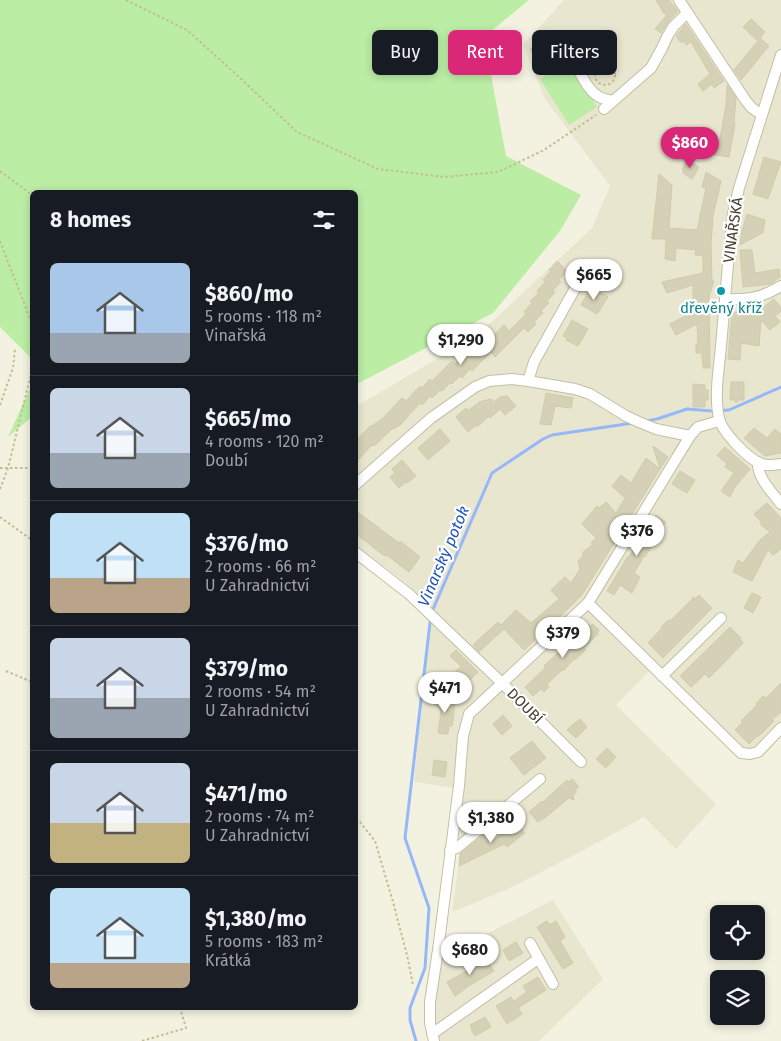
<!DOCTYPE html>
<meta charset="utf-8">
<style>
body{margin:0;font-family:"Fira Sans",sans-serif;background:#20242c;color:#f1f3f6;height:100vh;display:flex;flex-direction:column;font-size:19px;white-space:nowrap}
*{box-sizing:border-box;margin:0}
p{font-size:16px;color:#9ea1a6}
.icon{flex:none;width:28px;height:28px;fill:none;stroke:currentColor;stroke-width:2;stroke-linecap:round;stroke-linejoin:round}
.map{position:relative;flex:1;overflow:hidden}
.side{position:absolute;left:30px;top:190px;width:328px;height:820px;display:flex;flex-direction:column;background:#171b24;border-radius:8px;box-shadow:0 2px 8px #0003}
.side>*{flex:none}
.top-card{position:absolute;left:372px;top:30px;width:332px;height:45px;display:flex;gap:10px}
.controls{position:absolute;left:710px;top:905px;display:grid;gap:10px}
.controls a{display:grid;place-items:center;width:55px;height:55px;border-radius:8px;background:#171b24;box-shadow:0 2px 8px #0003;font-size:25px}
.price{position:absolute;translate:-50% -42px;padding:0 11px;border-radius:18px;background:#fff;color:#222;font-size:16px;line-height:32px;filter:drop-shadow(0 1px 2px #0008)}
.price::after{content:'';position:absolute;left:50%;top:30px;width:15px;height:11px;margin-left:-8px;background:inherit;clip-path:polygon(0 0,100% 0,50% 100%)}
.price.active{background:#db2777;color:#fff}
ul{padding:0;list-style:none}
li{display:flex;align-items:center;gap:15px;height:125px;padding:0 20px}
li+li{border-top:1px solid #363941}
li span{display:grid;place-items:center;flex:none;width:140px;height:100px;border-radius:8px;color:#555}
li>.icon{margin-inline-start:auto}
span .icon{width:60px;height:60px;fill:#fffc;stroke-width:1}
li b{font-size:21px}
h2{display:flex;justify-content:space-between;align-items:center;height:60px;padding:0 20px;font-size:21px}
.tag{padding:0 18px;border-radius:8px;background:#171b24;box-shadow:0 2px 8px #0003;font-size:18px;line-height:45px}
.tag.active{background:#db2777;color:#fff}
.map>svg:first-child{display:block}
</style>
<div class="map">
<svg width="781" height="1041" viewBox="0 0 781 1041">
<rect width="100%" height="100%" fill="#f3f2e1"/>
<!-- residential -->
<g fill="#e8e6cf">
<polygon points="564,0 781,0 781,723 755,748 745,749 657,663 616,705 716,804 676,849 644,817 582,851 506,890 452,912 460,854 456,844 462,789 414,782 429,625 435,611 404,581 359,548 355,554 355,407 479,334 592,228 610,186 545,99 523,45"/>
<polygon points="553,900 603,979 539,1041 434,1041 432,985 442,957"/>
</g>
<!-- green -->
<g fill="#bbeda5">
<polygon points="0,0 529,0 484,37 506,156 581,195 560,231 493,313 355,385 355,192 32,192 32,359 0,327"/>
<polygon points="568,61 597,107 569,125 540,79"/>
<polygon points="32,384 32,417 8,437"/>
</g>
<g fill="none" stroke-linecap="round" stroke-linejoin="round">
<!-- stream -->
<g stroke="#96b8f8" stroke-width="3">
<polyline points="646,421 657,419 687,409 712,411 729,410 781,387"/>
<polyline points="416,1041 410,1020 410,1008 425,968 429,908 405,838 431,614 492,473 543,439 552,435 633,423"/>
</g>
</g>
<!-- building -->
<g fill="#d5d1b6" stroke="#d1cba8">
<polygon points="656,0 669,0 678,11 668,22 661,33 655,29 667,15 663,12"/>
<polygon points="751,19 765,32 760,38 769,46 741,80 734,70 758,41 743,27"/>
<polygon points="686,24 724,81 714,88 712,84 703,91 698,84 710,74 691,42 686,45 685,42 680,42 676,36"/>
<polygon points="554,36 564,54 540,67 530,49"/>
<polygon points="602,52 608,52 615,54 610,63 598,63 595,66 592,70 586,68 584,64 588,58 597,53"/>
<polygon points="727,85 736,98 734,121 735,124 729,157 710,154 711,147 707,153 694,151 696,140 719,144 726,105"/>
<polygon points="764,157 781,162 768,199 753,194"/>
<polygon points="687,160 699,167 692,179 683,173 684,172 682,170"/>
<polygon points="706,172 721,181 712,220 713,220 711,242 712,281 714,281 709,296 710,368 703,368 702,353 696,353 696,344 698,344 697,324 676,335 670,324 693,312 693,285 667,293 662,282 703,273 703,256 695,255 696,250 676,248 675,261 665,259 666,239 652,239 659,174 672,185 669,228 697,230 706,188 702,187"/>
<polygon points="747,214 765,220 763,230 764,232 740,245 742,231"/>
<polygon points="740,250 752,250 755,273 779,269 780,277 771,284 743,287"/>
<polygon points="557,261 567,271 559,280 561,282 553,290 555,292 547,301 549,303 541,311 543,313 534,322 536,324 528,332 524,328 495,357 491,352 472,371 470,369 462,378 460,376 452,384 450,383 442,391 440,390 432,398 430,396 422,405 420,403 401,424 394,429 393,428 374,446 372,445 355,463 355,442 371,425 372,426 383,418 402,398 406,401 420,386 422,388 430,379 432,381 452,361 455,364 460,359 462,360 470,352 473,355 504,325 509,331 526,314 524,312 532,303 530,301 539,293 537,291 545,282 543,280 551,271 549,270"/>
<polygon points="591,287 608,297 597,314 581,305"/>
<polygon points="774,299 781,308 781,311 775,316 780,322 770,330 761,320 759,346 741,343 740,360 728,359 732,312 742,313 742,315 752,316"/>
<polygon points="572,320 588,329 578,346 566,340 567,338 563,336"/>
<polygon points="731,382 744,382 744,400 739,400 736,403 735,400 730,400"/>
<polygon points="693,384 705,385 705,390 708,390 708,400 705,400 705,407 693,407"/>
<polygon points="546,393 573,398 571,408 555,406 551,425 540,424"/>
<polygon points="507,396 516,406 505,415 500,409 490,418 489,416 477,427 476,425 468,432 456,417 466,408 468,411 479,402 491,399 494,402 500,397"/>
<polygon points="754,428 767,438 775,429 781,434 781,453 765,456 744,438"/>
<polygon points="440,429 450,441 428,460 418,448"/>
<polygon points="653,446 668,457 660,469"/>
<polygon points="725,447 750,469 735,487 730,497 721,491 734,473 725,467 727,464 717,455"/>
<polygon points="646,458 660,469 582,595 550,626 548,625 545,626 533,637 535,640 524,650 504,629 479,652 473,645 476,642 498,622 501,625 516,610 531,623 559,599 551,590 565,577 571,583 580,569 578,561 583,556 583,552 593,544 591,543 596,538 582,524 597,506 599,508 606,502 616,513 625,498 612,486 621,475 631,483"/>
<polygon points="402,460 416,476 407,483 406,482 399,488 390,477 395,473 392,469"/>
<polygon points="680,471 695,480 687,493 672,484"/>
<polygon points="767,503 781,518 781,549 773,555 768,550 752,581 733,572 738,560 743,563 760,540 770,532 761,525 761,522 754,514"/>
<polygon points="355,510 399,543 400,541 420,557 409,572 388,556 383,555 355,533"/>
<polygon points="656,515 666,522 645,557 644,556 634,573 640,577 632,593 620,585 614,595 607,591 628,556 629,557 638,543 637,542 652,516 654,517"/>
<polygon points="752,593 761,597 753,613 744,608"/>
<polygon points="699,595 712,608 663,658 648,643 662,628 661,627 668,620 670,621 694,597 695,599"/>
<polygon points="588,624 590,626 593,624 599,630 597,633 598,634 584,648 586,650 575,660 574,659 563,671 562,670 547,684 549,687 544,692 541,689 533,696 525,687 545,668 544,666"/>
<polygon points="730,627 741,638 740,639 743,643 709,678 705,674 691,687 680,676"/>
<polygon points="456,650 478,672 463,687 452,675 461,666 450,656"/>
<polygon points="781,683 781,712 772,720 774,721 758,737 757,736 749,744 735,730 743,722 741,721 757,705 756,704 763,696 766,698"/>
<polygon points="439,696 445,701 447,699 455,705 452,726 449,726 448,734 438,733 441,711 432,702"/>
<polygon points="503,715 512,726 502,735 493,724"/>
<polygon points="580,719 587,727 576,738 567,730 570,727"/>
<polygon points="532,741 546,758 524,775 510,758"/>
<polygon points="607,748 616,757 606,768 596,759"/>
<polygon points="434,760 447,762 445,777 432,775"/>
<polygon points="572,779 579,787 575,790 577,792 573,795 574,800 569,798 542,820 542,819 538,822 529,812 542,801 543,802 567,780 569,782"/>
<polygon points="516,822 518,824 523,825 522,830 525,833 507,847 504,844 459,866 460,854 484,835 490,843"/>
<polygon points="547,921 550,925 556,921 565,937 560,941 573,963 563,969 537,927"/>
<polygon points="516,942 523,953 509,961 503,950"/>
<polygon points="479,957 484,965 488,962 494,971 465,988 465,989 455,996 447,982 470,969 467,964"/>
<polygon points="538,977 546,990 518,1008 522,1014 507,1024 496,1006 511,997 514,1001 527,992 523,986"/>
<polygon points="485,1017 491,1027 475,1036 471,1029 472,1028 470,1025"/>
</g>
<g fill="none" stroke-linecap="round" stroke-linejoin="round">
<!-- minor casing -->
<g stroke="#c2bfa6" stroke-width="12">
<g id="minor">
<polyline points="679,0 746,101 752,108 762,115"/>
<path d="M585,43c-4,6 -8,12 -8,19 1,10 12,29 21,34 4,3 10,4 15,5"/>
<path d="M781,55l-42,133 -6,26c-5,44 -8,88 -12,132 -2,23 -7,49 -2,72 3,14 30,42 43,46 6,2 13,1 19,0"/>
<polyline points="604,109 651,68 662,48 667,37 673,27 687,13"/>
<path d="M725,299c22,1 37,-1 56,-13"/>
<polyline points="528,381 534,362 577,285"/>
<path d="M758,462c-1,16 14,30 23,42"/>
<polyline points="355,485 431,418 475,387 489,381 512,379 528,381 575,389 590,394 626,416 639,422 656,429 690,436"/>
<polyline points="355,552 409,594 502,683 581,762"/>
<polyline points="588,603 741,753 750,754 758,752 781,728"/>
<polyline points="662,676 721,618"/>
<polyline points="450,850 457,848 540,779"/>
<polyline points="530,943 553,984"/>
<polyline points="432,1034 538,959"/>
<polyline points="434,1041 430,1023 430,1002 438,950 459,786 463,736 469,714 588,603 690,436 698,427 719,421"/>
</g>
</g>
<!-- path -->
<g stroke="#c3bd93" stroke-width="2" stroke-dasharray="2.5 2.5" stroke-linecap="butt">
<polyline points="126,0 187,30 238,76 297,132 378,169 444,177 498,172 544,150 596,115"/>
<circle cx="605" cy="75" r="10"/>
<polyline points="540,69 570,53"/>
<polyline points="0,171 32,195"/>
<polyline points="0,241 32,324"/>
<polyline points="0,405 13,368 15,349"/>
<polyline points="0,468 32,468"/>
<polyline points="0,489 8,468 32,370"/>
<polyline points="0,517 32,540"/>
<polyline points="6,671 32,682"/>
<polyline points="355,820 360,822 375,841 393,902 407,955 413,985"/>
<polyline points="142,1041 186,1028 180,1008"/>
</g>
<!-- minor -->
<use href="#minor" stroke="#fff" stroke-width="10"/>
</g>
<!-- markers -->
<circle fill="#0f9aa8" stroke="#fff" stroke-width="2" cx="721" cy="291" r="5"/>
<g text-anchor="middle" stroke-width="4.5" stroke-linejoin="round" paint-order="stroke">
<!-- street labels -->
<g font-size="15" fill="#454232" stroke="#fff">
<text transform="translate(733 230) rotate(-82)" y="5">VINAŘSKÁ</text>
<text transform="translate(525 706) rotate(45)" y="5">DOUBÍ</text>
</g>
<!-- culture labels -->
<g font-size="15" fill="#0d838f" stroke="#fff">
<text x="721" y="313">dřevěný kříž</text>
</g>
<!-- water labels -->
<g font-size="16" font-style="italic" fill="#2055bb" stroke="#fff">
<text transform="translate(443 556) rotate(-67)" y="6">Vinarský potok</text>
</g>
</g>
</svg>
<div class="controls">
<a><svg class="icon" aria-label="locate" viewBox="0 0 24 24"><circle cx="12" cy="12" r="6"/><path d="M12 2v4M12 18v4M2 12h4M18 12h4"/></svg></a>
<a><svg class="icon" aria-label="layers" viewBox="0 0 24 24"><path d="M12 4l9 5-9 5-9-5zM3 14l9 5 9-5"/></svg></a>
</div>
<b class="price active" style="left:690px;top:169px">$860</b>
<b class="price" style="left:594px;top:301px">$665</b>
<b class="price" style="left:461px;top:366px">$1,290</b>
<b class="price" style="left:637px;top:557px">$376</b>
<b class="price" style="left:563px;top:659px">$379</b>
<b class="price" style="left:445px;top:714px">$471</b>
<b class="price" style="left:491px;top:844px">$1,380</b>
<b class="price" style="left:470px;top:976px">$680</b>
<div class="top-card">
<a class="tag">Buy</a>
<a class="tag active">Rent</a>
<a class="tag">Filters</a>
</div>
<section class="side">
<h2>8 homes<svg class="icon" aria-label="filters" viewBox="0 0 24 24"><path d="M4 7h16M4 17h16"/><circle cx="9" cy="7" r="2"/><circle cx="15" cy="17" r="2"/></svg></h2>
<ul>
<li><span style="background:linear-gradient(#a9c7e8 70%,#9aa5b1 0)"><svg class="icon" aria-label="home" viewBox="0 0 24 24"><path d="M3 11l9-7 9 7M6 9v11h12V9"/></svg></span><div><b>$860/mo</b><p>5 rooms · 118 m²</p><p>Vinařská</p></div></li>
<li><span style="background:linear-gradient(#c9d6e8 65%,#9aa5b1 0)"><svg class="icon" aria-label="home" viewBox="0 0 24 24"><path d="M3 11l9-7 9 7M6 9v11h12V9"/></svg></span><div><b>$665/mo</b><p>4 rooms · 120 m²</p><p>Doubí</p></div></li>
<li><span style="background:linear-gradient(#bfe0f5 65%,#b9a48a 0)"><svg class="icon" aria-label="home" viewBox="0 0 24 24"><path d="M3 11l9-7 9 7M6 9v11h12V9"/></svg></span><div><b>$376/mo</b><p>2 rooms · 66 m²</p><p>U Zahradnictví</p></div></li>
<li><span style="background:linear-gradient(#c9d6e8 60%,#9aa5b1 0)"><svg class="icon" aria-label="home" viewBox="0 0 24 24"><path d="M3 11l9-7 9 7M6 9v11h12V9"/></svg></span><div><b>$379/mo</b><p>2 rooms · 54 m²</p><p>U Zahradnictví</p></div></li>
<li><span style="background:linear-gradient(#c9d6e8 60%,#c2b280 0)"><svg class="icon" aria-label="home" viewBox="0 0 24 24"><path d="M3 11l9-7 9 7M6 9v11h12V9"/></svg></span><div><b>$471/mo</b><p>2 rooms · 74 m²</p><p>U Zahradnictví</p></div></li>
<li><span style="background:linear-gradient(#bfe0f5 75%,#b9a48a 0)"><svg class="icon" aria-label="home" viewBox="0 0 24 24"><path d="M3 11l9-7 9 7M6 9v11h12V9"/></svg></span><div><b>$1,380/mo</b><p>5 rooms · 183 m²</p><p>Krátká</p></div></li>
</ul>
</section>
</div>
